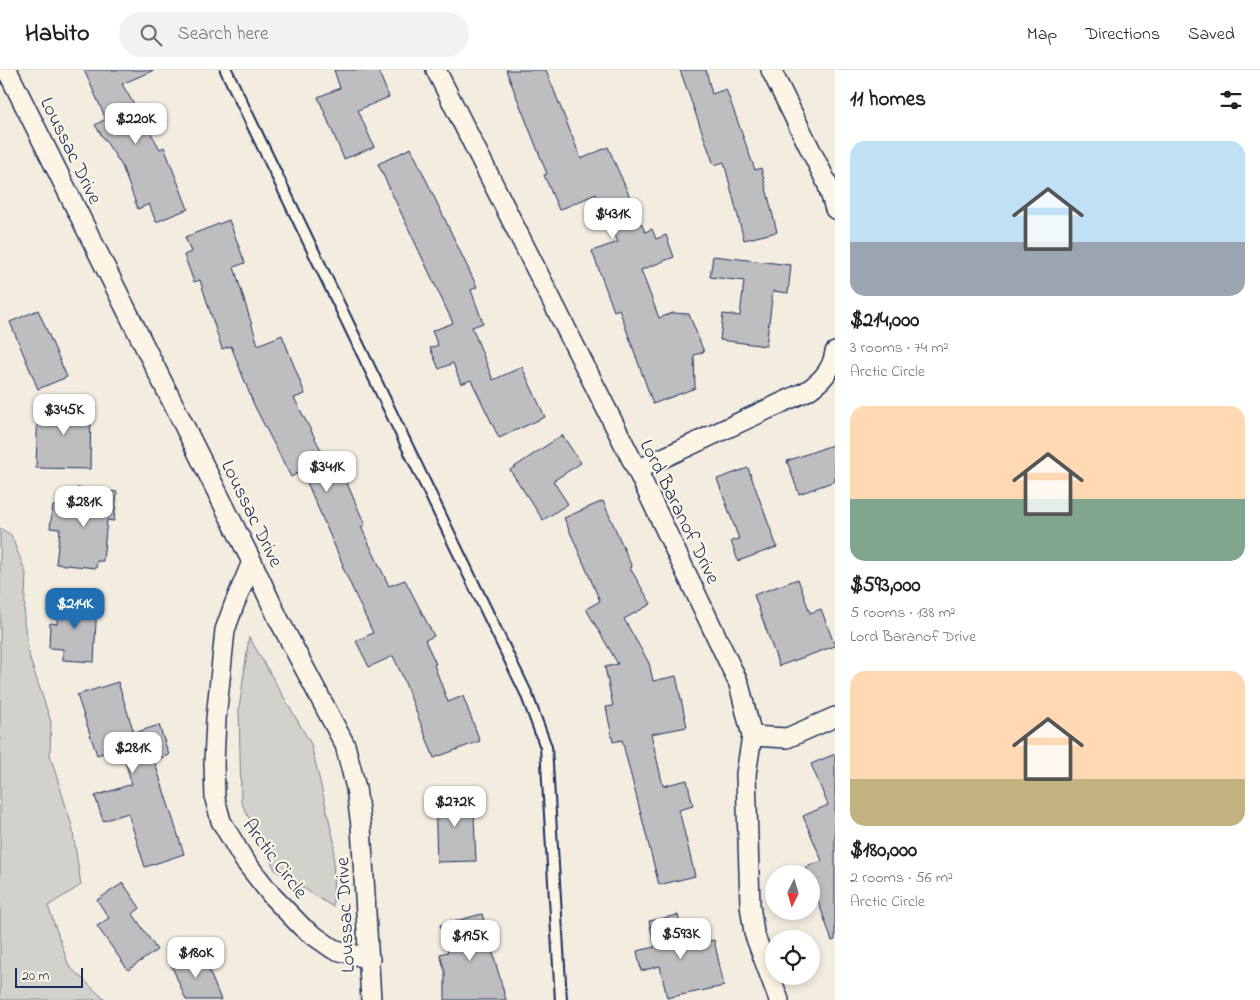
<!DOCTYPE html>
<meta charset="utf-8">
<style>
body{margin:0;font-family:"Indie Flower",sans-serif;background:#f2f2f2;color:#202124;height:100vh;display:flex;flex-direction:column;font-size:19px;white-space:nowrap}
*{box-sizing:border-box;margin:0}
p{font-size:16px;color:#757577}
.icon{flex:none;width:28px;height:28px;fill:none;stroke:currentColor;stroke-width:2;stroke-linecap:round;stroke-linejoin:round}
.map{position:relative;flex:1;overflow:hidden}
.panel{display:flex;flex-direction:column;background:#fff;width:425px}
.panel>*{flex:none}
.needle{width:32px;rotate:185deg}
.tools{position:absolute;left:765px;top:795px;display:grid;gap:10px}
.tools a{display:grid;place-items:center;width:55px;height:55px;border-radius:50%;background:#fff;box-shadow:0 2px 8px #0003;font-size:25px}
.scale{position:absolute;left:15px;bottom:12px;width:68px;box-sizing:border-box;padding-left:5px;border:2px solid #1b2f5e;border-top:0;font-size:14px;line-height:18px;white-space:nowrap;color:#1b2f5e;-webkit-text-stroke:4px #fcf5e5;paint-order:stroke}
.price{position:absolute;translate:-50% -42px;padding:0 11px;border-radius:10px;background:#fff;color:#222;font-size:16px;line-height:32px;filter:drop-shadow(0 1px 2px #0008)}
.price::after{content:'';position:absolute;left:50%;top:30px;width:15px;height:11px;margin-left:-8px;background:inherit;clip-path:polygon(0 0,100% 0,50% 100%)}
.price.active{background:#1f6fb2;color:#fff}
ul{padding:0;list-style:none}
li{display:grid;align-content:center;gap:10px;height:265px;padding:0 15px}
li span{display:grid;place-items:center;height:155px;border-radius:15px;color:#555}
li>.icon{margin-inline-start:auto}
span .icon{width:90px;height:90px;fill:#fffc;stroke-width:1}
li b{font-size:21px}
h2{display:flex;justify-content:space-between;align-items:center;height:60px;padding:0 15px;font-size:21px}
header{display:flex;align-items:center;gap:30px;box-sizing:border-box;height:70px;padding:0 25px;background:#fff;border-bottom:1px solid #e0e0e0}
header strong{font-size:24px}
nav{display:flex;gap:28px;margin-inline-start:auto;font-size:18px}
.search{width:350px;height:45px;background:#f2f2f2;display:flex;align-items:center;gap:12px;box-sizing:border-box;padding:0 18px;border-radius:28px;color:#757577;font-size:19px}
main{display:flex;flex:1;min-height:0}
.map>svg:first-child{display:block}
</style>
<header>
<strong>Habito</strong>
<div class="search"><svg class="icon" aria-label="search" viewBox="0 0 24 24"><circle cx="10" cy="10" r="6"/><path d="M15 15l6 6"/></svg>Search here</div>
<nav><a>Map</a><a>Directions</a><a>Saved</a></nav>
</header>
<main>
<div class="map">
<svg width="835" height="930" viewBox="0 0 835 930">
<rect width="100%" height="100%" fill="#f3ede0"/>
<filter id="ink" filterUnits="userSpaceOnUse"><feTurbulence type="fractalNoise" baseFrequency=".02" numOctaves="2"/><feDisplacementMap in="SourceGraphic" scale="10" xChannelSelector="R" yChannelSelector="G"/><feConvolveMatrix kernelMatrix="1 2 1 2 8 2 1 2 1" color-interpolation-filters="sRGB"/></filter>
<g filter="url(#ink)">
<!-- green -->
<g fill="#d3d1cc" stroke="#778095">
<polygon points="0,458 11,465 26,503 24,552 30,589 51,652 50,685 72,756 81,815 48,836 69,896 105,930 0,930"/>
<polygon points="249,567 311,674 334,771 333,837 275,800 241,732 239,639"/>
</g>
<!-- building -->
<g fill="#bebec0" stroke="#1b2f5e">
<polygon points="84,0 154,0 122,14 160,79 164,77 188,139 156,152 149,134 138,139 122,96 95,55 106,49"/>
<polygon points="334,0 378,0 389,27 358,40 374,77 344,89 318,27 340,18"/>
<polygon points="506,0 546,0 581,89 608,77 645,162 652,159 656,169 666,165 674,187 641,200 659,248 673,243 689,244 704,282 694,285 695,318 653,334 619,239 614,241 592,181 618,172 596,124 559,140 544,105 547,104"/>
<polygon points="680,0 706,0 712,24 726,19 755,100 761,98 777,162 744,170 724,92 714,95"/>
<polygon points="411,78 477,217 471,220 483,253 472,257 493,310 522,297 545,347 499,368 471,310 461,314 453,293 439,299 430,278 438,275 432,261 453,253 378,94"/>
<polygon points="229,150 245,193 234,197 258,275 282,265 305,324 294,328 332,401 340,397 365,455 361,457 389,516 405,510 434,566 425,570 436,594 434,595 448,632 463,626 480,671 434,688 402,605 393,586 369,597 356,571 373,563 342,496 343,495 302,401 291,407 254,335 231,276 222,279 200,210 194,212 184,185 191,182 185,167"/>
<polygon points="713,186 791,195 788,223 773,221 766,276 720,270 723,244 740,246 744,211 710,207"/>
<polygon points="38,240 67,307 38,319 10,252"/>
<polygon points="38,333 91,334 90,399 36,398"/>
<polygon points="562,365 581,393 553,411 568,434 543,450 510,400"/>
<polygon points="835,374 835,411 799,424 787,391"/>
<polygon points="748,398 777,477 738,491 731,471 739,469 717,409"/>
<polygon points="77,418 117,422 114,451 107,450 103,491 97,491 96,498 56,494 60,459 50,458 53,436 75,438"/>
<polygon points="603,431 632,497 630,498 651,534 624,549 649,593 653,611 676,606 687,657 651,664 663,716 687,710 693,736 679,740 695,806 659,815 622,670 613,672 606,637 613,636 605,597 618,594 586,539 600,531 564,448"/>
<polygon points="798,509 810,543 821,539 835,576 779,596 754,525"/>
<polygon points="59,529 97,531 94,592 63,590 63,579 49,578 50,553 57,554"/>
<polygon points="118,612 134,663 159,655 169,685 154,690 184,784 145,797 128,743 103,751 95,726 132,714 121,678 97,685 77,625"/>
<polygon points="835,684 835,870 832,871 811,810 811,804 809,804 806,797 822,791 803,746 828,735 811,694"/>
<polygon points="473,724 476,791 437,792 435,726"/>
<polygon points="123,813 140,838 133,844 157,880 128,900 97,856 109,848 97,830"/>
<polygon points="482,844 506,930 445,930 445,902 440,884 448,882 440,855"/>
<polygon points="678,845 685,876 714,870 724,916 667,928 660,896 641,901 637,881 655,877 649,851"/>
<polygon points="202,883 221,930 186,930 171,894"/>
</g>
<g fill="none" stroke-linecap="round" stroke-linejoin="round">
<!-- service casing -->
<g stroke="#1b2f5e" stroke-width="14">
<polyline id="service" points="226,0 526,623 546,677 561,930"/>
</g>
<!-- minor casing -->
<g stroke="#1b2f5e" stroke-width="22">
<g id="minor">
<polyline points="7,0 252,492 278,548 345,675 356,718 361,756 371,930"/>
<polyline points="436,0 637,400 739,614 752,666 746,704 750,835 754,863 779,930"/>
<polyline points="771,0 827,113 835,139"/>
<path d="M637,400l170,-79c15,-10 25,-21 28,-39"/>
<polyline points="252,492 234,535 225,560 216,649 214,693 215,729 221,751 244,790 273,827 303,858 333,879 370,889"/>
<polyline points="752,666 787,668 835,647"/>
</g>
</g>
<!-- service -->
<use href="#service" stroke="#fcf5e5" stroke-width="10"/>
<!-- minor -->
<use href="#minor" stroke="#fcf5e5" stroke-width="19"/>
</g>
</g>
<g text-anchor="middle" stroke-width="4.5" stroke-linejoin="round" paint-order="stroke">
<!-- street labels -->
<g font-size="20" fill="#1b2f5e" stroke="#fcf5e5">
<text transform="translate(72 80) rotate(64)" y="7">Loussac Drive</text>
<text transform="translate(681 441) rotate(64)" y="7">Lord Baranof Drive</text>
<text transform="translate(253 443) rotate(64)" y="7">Loussac Drive</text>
<text transform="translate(276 788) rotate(53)" y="7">Arctic Circle</text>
<text transform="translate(344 845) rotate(-93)" y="7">Loussac Drive</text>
</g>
</g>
</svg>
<div class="tools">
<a><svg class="needle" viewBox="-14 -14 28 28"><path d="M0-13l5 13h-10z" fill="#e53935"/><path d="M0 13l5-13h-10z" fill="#757577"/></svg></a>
<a><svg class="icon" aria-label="locate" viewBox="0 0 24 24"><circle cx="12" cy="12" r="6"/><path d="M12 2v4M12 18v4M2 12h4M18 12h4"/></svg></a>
</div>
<div class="scale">20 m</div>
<b class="price" style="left:136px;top:75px">$220K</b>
<b class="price" style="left:613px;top:170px">$431K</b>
<b class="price" style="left:64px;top:366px">$345K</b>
<b class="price" style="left:327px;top:423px">$341K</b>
<b class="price" style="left:84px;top:458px">$281K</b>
<b class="price active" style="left:75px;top:560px">$214K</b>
<b class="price" style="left:133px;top:704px">$281K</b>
<b class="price" style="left:455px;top:758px">$272K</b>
<b class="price" style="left:681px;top:890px">$593K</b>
<b class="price" style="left:470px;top:892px">$195K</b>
<b class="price" style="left:196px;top:909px">$180K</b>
</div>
<section class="panel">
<h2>11 homes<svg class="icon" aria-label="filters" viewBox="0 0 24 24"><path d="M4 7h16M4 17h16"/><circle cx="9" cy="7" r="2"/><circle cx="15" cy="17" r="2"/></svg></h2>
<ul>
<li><span style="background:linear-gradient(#bfe0f5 65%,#9aa5b1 0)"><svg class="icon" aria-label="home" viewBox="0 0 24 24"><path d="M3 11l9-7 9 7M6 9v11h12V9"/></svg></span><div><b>$214,000</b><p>3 rooms · 74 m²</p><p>Arctic Circle</p></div></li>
<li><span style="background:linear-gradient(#ffd9b3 60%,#7fa58c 0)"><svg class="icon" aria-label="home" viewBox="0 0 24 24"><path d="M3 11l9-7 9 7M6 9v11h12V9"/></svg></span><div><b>$593,000</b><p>5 rooms · 138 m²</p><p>Lord Baranof Drive</p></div></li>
<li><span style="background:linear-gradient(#ffd9b3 70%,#c2b280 0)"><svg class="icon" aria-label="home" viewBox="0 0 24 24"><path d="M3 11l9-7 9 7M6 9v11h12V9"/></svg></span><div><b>$180,000</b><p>2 rooms · 56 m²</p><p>Arctic Circle</p></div></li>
</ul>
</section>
</main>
